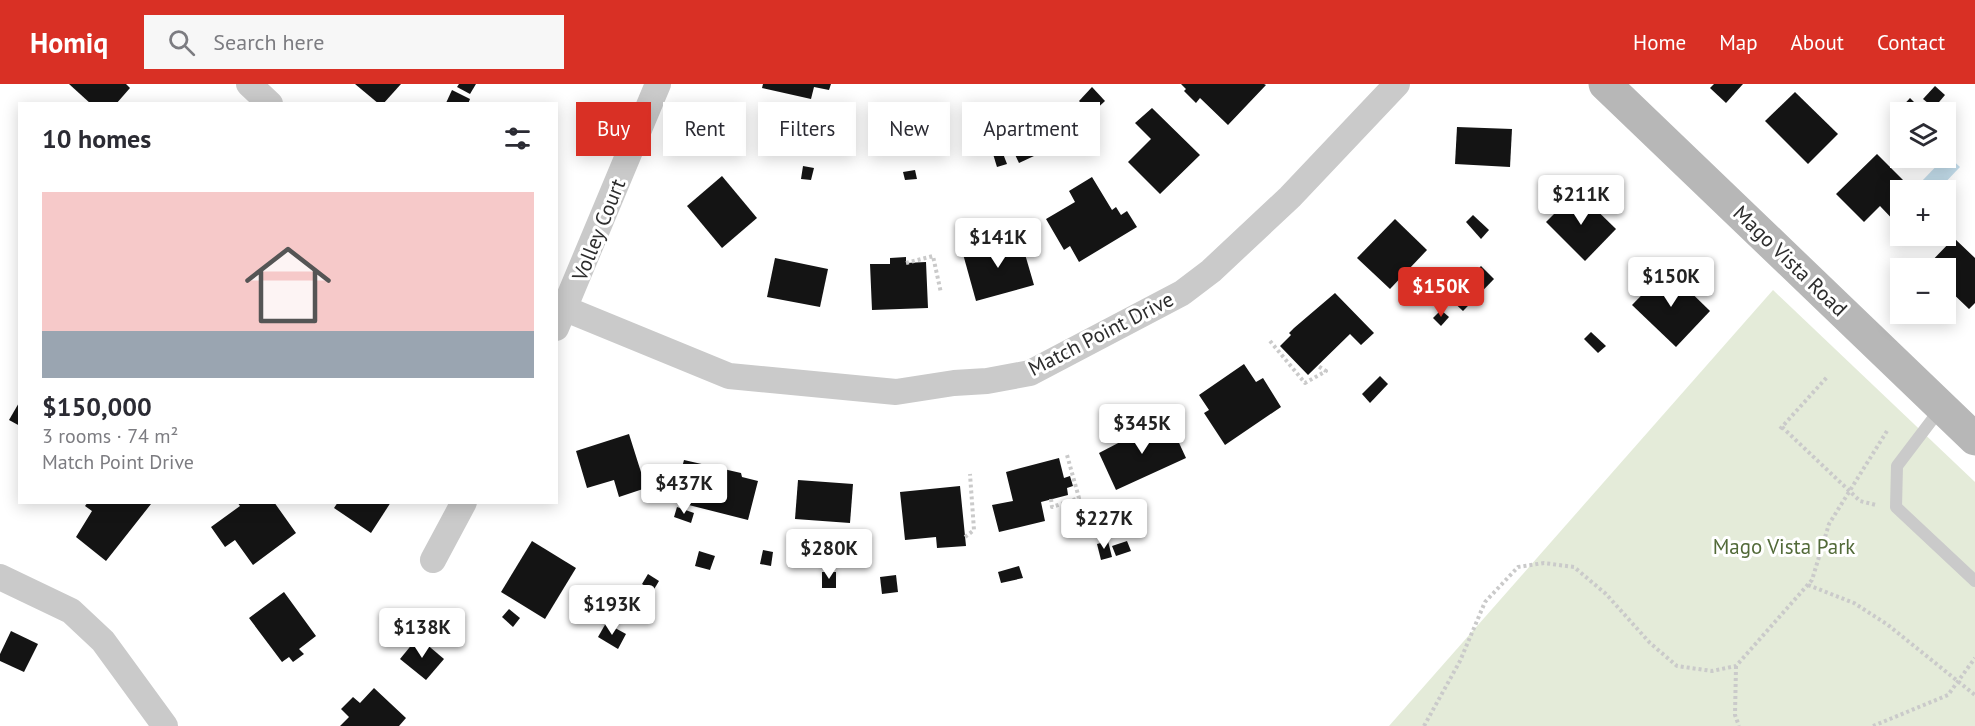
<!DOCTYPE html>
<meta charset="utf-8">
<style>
body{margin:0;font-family:"PT Sans",sans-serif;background:#f7f7f7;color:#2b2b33;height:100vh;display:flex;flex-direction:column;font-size:22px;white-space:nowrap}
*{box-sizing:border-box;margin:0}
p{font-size:20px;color:#7c7c81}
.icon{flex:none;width:33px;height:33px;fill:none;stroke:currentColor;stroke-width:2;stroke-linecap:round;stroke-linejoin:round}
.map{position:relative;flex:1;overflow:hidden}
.drawer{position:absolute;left:18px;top:18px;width:540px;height:402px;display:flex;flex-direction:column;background:#fff;border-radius:0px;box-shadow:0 3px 15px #0003}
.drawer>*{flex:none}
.hud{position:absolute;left:576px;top:18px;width:570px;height:54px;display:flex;gap:12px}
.controls{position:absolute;left:1890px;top:18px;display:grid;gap:12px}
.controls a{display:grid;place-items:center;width:66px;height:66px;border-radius:0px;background:#fff;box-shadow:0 3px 15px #0003;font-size:30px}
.price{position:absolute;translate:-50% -51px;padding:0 14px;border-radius:6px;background:#fff;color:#222;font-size:20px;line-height:39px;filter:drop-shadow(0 2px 3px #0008)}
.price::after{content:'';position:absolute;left:50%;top:36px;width:18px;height:14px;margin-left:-9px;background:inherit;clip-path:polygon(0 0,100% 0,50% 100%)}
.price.selected{background:#d93025;color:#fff}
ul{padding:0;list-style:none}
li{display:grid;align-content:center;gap:12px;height:318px;padding:0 24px}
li+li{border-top:2px solid #e1e1e2}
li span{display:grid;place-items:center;height:186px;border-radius:0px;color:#555}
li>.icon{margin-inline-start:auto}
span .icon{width:108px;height:108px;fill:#fffc;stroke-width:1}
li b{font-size:26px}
h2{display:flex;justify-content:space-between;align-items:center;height:72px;padding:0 24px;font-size:26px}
.pill{padding:0 21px;border-radius:0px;background:#fff;box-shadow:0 3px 15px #0003;font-size:21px;line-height:54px}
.pill.selected{background:#d93025;color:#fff}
header{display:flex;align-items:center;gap:36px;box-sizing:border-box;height:84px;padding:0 30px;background:#d93025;color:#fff}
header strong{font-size:28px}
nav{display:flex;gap:33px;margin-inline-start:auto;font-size:21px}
.search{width:420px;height:54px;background:#f7f7f7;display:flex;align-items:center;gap:15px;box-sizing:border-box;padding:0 21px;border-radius:0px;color:#7c7c81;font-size:22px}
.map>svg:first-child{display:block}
</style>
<header>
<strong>Homiq</strong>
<div class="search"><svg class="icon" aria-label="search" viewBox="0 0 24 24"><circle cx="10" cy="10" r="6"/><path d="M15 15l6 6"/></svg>Search here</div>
<nav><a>Home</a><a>Map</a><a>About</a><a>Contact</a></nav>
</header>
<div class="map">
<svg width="1975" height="642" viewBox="0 0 1975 642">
<rect width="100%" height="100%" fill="#fff"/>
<!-- green -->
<polygon fill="#e4ebd9" points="1773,206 1975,398 1975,642 1389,642"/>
<!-- water -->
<polygon fill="#c4deec" points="1947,71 1960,83 1938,106 1930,106 1921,98"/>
<!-- building -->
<g fill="#141414">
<polygon points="69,0 126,0 130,4 116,20 91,20"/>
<polygon points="355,0 401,0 383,20 379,20"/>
<polygon points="459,0 476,0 470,10 457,3"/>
<polygon points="763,0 831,0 829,6 814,3 811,15 762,4"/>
<polygon points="1181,0 1264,0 1266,1 1228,41 1200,14 1196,19 1184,7 1186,5"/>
<polygon points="1714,0 1743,0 1726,19 1710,4"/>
<polygon points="1935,2 1945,11 1934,24 1923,15"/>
<polygon points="1092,3 1105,17 1091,30 1079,17"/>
<polygon points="452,6 470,15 468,20 446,19"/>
<polygon points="1795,8 1838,50 1808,80 1765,37"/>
<polygon points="1910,14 1917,21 1910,28 1902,28 1899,26"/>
<polygon points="1152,24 1200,71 1160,110 1128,78 1151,55 1135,39"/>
<polygon points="1050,41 1056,51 1044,58 1038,48"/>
<polygon points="1457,43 1512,45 1510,83 1455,80"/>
<polygon points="1025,54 1034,72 1019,79 1011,62"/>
<polygon points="1002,67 1007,80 997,83 993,70"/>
<polygon points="1877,70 1913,106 1900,106 1900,143 1880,122 1864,138 1836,110"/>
<polygon points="803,82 814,84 811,96 801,95"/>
<polygon points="915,86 917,95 905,96 903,88"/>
<polygon points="722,92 757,134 722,164 687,122"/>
<polygon points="1092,93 1112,126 1116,123 1121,131 1127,127 1137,143 1079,178 1070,162 1064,166 1046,135 1075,118 1069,107"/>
<polygon points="1577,107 1616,145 1585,177 1546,138"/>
<polygon points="1473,131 1489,146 1481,155 1466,138"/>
<polygon points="1395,135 1427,166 1390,205 1357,174"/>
<polygon points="1020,153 1034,201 976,217 963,170"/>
<polygon points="1954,154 1975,174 1975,219 1969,225 1946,203 1946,184 1925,184"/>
<polygon points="906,173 906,179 926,178 928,224 872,226 870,180 890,180 890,174"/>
<polygon points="775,174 828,185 820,223 767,213"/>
<polygon points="1481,182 1494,195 1463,227 1449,214"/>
<polygon points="1667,185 1710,227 1676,263 1632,221"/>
<polygon points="1335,209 1374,249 1361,261 1350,250 1308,291 1280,262 1291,251 1289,249 1294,244"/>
<polygon points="1441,226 1449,233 1441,242 1433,234"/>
<polygon points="1591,248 1606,262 1598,269 1584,255"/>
<polygon points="1244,280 1256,298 1263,294 1281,323 1225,361 1204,329 1209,326 1199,311"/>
<polygon points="1380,292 1388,300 1370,319 1362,310"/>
<polygon points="20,317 20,342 9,336"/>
<polygon points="1169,337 1186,374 1116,406 1099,369 1145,345"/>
<polygon points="629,350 646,404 619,413 614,396 587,404 576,367"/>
<polygon points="1059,374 1064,394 1070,392 1073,402 1067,404 1068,411 1041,418 1045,437 999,448 992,421 1013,417 1006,388"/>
<polygon points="684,376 741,389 742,393 758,397 748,436 673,417"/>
<polygon points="798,396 853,400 850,439 795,435"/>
<polygon points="960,402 966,462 937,464 936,453 905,456 900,408"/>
<polygon points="88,418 149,418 151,420 106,477 76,453 92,427 85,422"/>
<polygon points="237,418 274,418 296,449 253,481 235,456 225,463 211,443 240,422"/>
<polygon points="338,418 391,418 371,449 334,424"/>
<polygon points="677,423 694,429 691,439 674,433"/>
<polygon points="532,457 576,484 545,535 501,508"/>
<polygon points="1108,457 1112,473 1101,476 1097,460"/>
<polygon points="1127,457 1131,467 1116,472 1112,462"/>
<polygon points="763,466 773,468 771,482 760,480"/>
<polygon points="699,467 715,472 710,486 695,482"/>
<polygon points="1019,482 1023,494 1001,499 998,488"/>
<rect x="822" y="488" width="14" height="16"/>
<polygon points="648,490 659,497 653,507 642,500"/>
<polygon points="896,491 898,508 882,510 880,493"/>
<polygon points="284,508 316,552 299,565 304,570 293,578 289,573 282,578 249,534"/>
<polygon points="509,525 520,534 513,543 502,533"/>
<polygon points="606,539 626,550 618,565 598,553"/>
<polygon points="11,547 38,560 24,588 0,577 0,570"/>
<polygon points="418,553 444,575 426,596 400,575"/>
<polygon points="374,604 406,634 399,642 340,642 349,633 341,625 353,613 360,619"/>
</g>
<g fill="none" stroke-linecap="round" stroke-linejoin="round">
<!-- path -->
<g stroke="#cacaca" stroke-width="4" stroke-dasharray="3 3" stroke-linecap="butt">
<polyline points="906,179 933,172 941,209"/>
<polyline points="1270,257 1305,299 1326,287 1318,282"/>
<polyline points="1782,343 1860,417 1876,421"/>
<polyline points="1780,345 1828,292"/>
<polyline points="1051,415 1052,423 1079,414 1067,371"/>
<polyline points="965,453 974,446 970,390"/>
<polyline points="1808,501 1854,519 1888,541 1975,611"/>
<polyline points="1736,582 1735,631 1739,642"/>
<polyline points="1424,642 1460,577 1485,518 1518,483 1544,479 1574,483 1606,510 1650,559 1677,582 1712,587 1736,582 1812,496 1829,440 1887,347"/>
<polyline points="1873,642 1948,611 1975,574"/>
</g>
<!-- lane -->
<polyline stroke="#cacaca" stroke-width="12" points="1941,324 1897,382 1896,423 1975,497"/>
<!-- street -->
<g stroke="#cacaca" stroke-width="26">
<polyline points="249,0 270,20"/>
<polyline points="556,221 729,292 896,308 954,299 987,297 1030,289 1182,209 1211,187 1290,113 1397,0"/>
<polyline points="556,244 658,0"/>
<polyline points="433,476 464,418"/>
<polyline points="0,493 71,527 103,557 165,642"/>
</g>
<!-- secondary -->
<polyline stroke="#b7b7b7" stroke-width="33" points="1605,0 1975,355"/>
</g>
<g text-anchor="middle" stroke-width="6" stroke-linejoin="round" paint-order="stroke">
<!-- street labels -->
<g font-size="21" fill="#2d2d2d" stroke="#fff">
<text transform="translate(599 146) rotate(-68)" y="7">Volley Court</text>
<text transform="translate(1790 177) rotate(44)" y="7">Mago Vista Road</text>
<text transform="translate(1101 250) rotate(-27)" y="7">Match Point Drive</text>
</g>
<!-- park labels -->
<g font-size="21" fill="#526a39" stroke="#fff">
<text x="1784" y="470">Mago Vista Park</text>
</g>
</g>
</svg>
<div class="controls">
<a><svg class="icon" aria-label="layers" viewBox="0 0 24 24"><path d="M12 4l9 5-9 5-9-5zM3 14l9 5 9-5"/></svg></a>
<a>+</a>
<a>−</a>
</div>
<b class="price" style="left:1581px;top:142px">$211K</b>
<b class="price" style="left:998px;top:185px">$141K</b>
<b class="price" style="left:1671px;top:224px">$150K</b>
<b class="price selected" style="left:1441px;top:234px">$150K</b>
<b class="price" style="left:1142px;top:371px">$345K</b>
<b class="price" style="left:684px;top:431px">$437K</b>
<b class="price" style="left:1104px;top:466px">$227K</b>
<b class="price" style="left:829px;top:496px">$280K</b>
<b class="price" style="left:612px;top:552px">$193K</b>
<b class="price" style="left:422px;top:575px">$138K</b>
<div class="hud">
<a class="pill selected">Buy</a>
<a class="pill">Rent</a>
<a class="pill">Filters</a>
<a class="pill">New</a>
<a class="pill">Apartment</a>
</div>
<section class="drawer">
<h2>10 homes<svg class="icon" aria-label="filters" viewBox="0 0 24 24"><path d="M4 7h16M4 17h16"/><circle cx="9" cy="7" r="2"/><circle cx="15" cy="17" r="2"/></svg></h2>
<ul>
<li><span style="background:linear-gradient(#f6c9c9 75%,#9aa5b1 0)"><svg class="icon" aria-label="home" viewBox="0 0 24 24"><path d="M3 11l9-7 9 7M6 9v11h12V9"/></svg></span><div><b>$150,000</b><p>3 rooms · 74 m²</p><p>Match Point Drive</p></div></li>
</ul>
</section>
</div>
